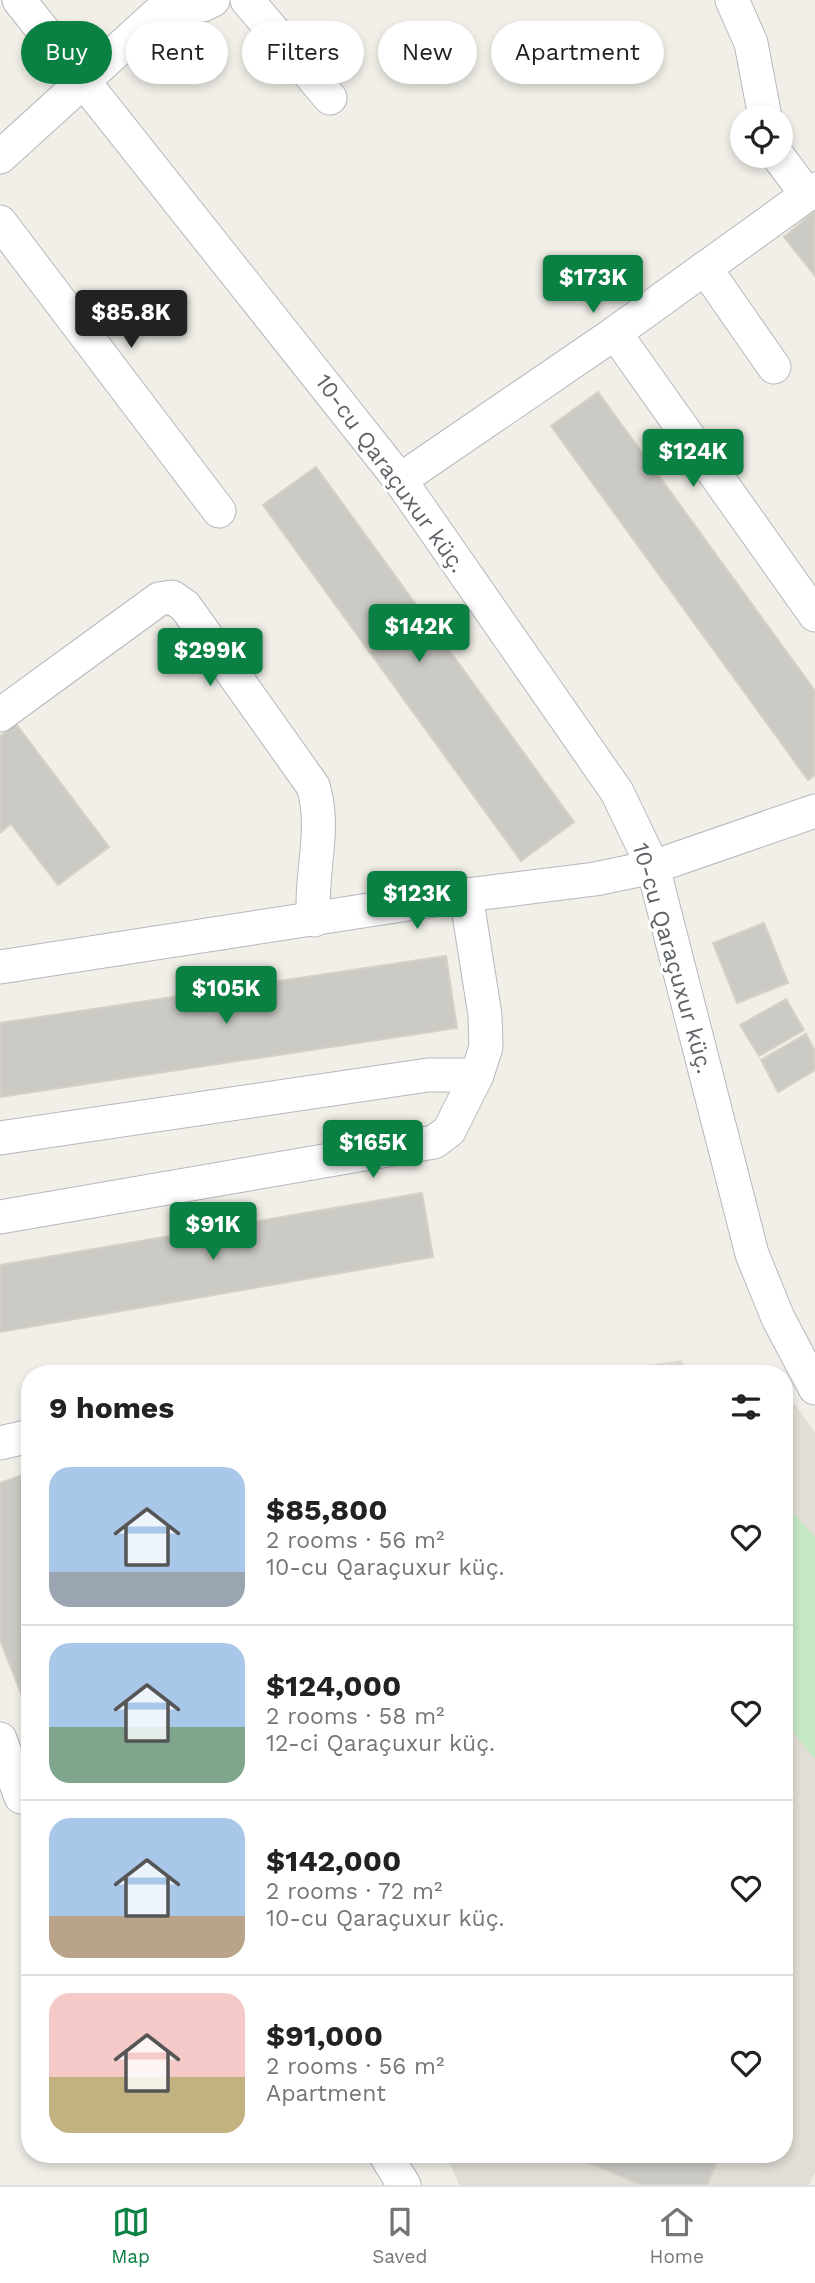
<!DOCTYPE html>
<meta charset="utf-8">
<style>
body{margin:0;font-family:"Work Sans",sans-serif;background:#f2f2f2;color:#222;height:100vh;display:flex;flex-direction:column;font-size:26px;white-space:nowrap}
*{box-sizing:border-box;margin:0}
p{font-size:23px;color:#767676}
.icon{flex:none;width:38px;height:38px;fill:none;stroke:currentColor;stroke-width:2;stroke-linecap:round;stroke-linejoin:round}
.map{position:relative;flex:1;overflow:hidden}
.drawer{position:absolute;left:21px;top:1365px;width:772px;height:798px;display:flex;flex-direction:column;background:#fff;border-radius:28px;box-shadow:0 4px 10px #0003}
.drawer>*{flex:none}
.top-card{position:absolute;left:21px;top:21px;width:774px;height:63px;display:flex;gap:14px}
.buttons{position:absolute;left:730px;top:105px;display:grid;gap:14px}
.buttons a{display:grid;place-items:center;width:63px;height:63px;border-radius:50%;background:#fff;box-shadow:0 4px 10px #0003;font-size:35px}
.price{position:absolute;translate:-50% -60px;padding:0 16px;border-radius:7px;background:#0b8043;color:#fff;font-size:23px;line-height:46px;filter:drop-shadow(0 2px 4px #0008)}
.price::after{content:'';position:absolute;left:50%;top:42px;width:21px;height:16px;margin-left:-10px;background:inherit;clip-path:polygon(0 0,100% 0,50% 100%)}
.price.current{background:#222;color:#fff}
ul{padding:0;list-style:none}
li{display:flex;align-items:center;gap:21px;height:175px;padding:0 28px}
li+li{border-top:2px solid #e0e0e0}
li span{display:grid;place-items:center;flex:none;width:196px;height:140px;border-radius:21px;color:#555}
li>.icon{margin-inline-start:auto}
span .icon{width:84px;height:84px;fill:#fffc;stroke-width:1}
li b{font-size:30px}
h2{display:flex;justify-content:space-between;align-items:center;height:84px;padding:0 28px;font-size:30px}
.pill{padding:0 24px;border-radius:32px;background:#fff;box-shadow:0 4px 10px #0003;font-size:24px;line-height:63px}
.pill.current{background:#0b8043;color:#fff}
.dock{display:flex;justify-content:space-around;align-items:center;height:98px;border-top:2px solid #e0e0e0;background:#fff;font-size:19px;color:#767676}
.dock a{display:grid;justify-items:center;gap:4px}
.dock .current{color:#0b8043}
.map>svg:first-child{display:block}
</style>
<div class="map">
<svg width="815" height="2185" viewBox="0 0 815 2185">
<rect width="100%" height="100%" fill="#f1efe8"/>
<!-- education -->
<g fill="#e1ded6">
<polygon points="681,1360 691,1374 593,1374"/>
<polygon points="795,1404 815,1433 815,2173 809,2185 459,2185 446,2154 784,2154 784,1410"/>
</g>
<!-- green -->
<polygon fill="#c5e8c5" points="784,1503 815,1537 815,1759 784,1721"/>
<!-- building -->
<g fill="#cccac5" stroke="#d6d1c6" stroke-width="2">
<polygon points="815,211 815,276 784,237"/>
<polygon points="598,392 815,691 815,775 808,780 551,426"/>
<polygon points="316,467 574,822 521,861 263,505"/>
<polygon points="16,724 109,847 58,885 11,824 0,833 0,736"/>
<polygon points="764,923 788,983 737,1003 713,943"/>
<polygon points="446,956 457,1028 0,1097 0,1023"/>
<polygon points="786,999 804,1030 759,1056 740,1025"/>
<polygon points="806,1034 815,1051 815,1070 778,1092 761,1060"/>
<polygon points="422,1193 433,1257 0,1332 0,1265"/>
<polygon points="30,1472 30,1716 0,1640 0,1483"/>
<polygon points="567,2154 720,2154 707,2185 642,2185"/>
</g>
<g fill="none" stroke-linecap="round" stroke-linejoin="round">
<!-- minor casing -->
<g stroke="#b5b8bc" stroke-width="35">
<g id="minor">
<polyline points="19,0 400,480 617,792 653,867 752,1254 778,1318 815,1388"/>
<polyline points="247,0 330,98"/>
<polyline points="732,0 751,43 765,117"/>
<polyline points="165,7 203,5 213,0"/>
<polyline points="778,156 807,195"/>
<polyline points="0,157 165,7 165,0"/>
<polyline points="0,222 219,511"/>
<polyline points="705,268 774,367"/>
<polyline points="615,333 815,615"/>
<polyline points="400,480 615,333 815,189"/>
<path d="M0,715l159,-116 13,-2 13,9 128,180c14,44 -4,89 1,134"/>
<polyline points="0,967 466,895 595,879 653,867 815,811"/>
<polyline points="0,1138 428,1075 477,1075"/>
<polyline points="0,1217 434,1142 449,1131 477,1075 486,1047 485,1015 466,895"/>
<polyline points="0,1443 30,1436"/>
<polyline points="0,1739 21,1797"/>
<polyline points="385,2154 404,2185"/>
</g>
</g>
<!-- minor -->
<use href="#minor" stroke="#fff" stroke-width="33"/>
</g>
<g text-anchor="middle" stroke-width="6" stroke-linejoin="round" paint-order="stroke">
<!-- street labels -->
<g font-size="23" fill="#5f6368" stroke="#fff">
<text transform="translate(391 473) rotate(54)" y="8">10-cu Qaraçuxur küç.</text>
<text transform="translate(673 958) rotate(74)" y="8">10-cu Qaraçuxur küç.</text>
</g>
</g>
</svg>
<div class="buttons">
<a><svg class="icon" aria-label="locate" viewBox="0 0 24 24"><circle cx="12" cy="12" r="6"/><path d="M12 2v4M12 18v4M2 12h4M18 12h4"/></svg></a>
</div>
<b class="price" style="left:593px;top:315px">$173K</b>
<b class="price current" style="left:131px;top:350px">$85.8K</b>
<b class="price" style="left:693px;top:489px">$124K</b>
<b class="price" style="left:419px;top:664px">$142K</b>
<b class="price" style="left:210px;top:688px">$299K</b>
<b class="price" style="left:417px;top:931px">$123K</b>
<b class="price" style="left:226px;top:1026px">$105K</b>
<b class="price" style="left:373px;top:1180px">$165K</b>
<b class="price" style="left:213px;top:1262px">$91K</b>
<div class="top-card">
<a class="pill current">Buy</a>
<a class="pill">Rent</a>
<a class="pill">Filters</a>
<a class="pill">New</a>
<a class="pill">Apartment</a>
</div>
<section class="drawer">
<h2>9 homes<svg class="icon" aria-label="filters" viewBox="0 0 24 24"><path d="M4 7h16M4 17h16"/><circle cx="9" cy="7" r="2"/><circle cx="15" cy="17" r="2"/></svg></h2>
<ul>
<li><span style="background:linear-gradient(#a9c7e8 75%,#9aa5b1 0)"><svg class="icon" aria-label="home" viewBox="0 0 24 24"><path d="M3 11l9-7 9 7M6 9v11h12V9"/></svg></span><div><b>$85,800</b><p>2 rooms · 56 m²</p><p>10-cu Qaraçuxur küç.</p></div><svg class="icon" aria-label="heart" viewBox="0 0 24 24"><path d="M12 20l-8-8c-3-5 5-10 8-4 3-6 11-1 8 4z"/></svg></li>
<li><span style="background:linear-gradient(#a9c7e8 60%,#7fa58c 0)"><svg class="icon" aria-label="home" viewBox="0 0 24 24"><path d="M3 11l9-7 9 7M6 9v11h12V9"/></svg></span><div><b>$124,000</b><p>2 rooms · 58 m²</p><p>12-ci Qaraçuxur küç.</p></div><svg class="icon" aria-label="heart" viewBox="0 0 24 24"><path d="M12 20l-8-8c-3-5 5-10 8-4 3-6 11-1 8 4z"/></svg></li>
<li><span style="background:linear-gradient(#a9c7e8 70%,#b9a48a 0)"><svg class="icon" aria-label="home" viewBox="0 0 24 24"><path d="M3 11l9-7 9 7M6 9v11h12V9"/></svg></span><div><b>$142,000</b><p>2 rooms · 72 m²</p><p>10-cu Qaraçuxur küç.</p></div><svg class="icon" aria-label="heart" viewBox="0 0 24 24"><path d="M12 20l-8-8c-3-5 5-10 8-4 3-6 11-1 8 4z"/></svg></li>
<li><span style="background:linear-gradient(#f6c9c9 60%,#c2b280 0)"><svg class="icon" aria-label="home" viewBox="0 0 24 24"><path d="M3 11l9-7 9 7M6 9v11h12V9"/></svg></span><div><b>$91,000</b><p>2 rooms · 56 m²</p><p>Apartment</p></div><svg class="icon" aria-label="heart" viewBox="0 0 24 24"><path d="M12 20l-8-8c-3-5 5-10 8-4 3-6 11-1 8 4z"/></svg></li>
</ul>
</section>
</div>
<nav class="dock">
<a class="current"><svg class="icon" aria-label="map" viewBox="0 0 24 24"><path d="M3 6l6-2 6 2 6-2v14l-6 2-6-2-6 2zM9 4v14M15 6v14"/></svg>Map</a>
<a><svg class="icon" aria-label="saved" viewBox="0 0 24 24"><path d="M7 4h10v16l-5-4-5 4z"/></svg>Saved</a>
<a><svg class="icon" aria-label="home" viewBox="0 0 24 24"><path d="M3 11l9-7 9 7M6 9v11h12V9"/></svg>Home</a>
</nav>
